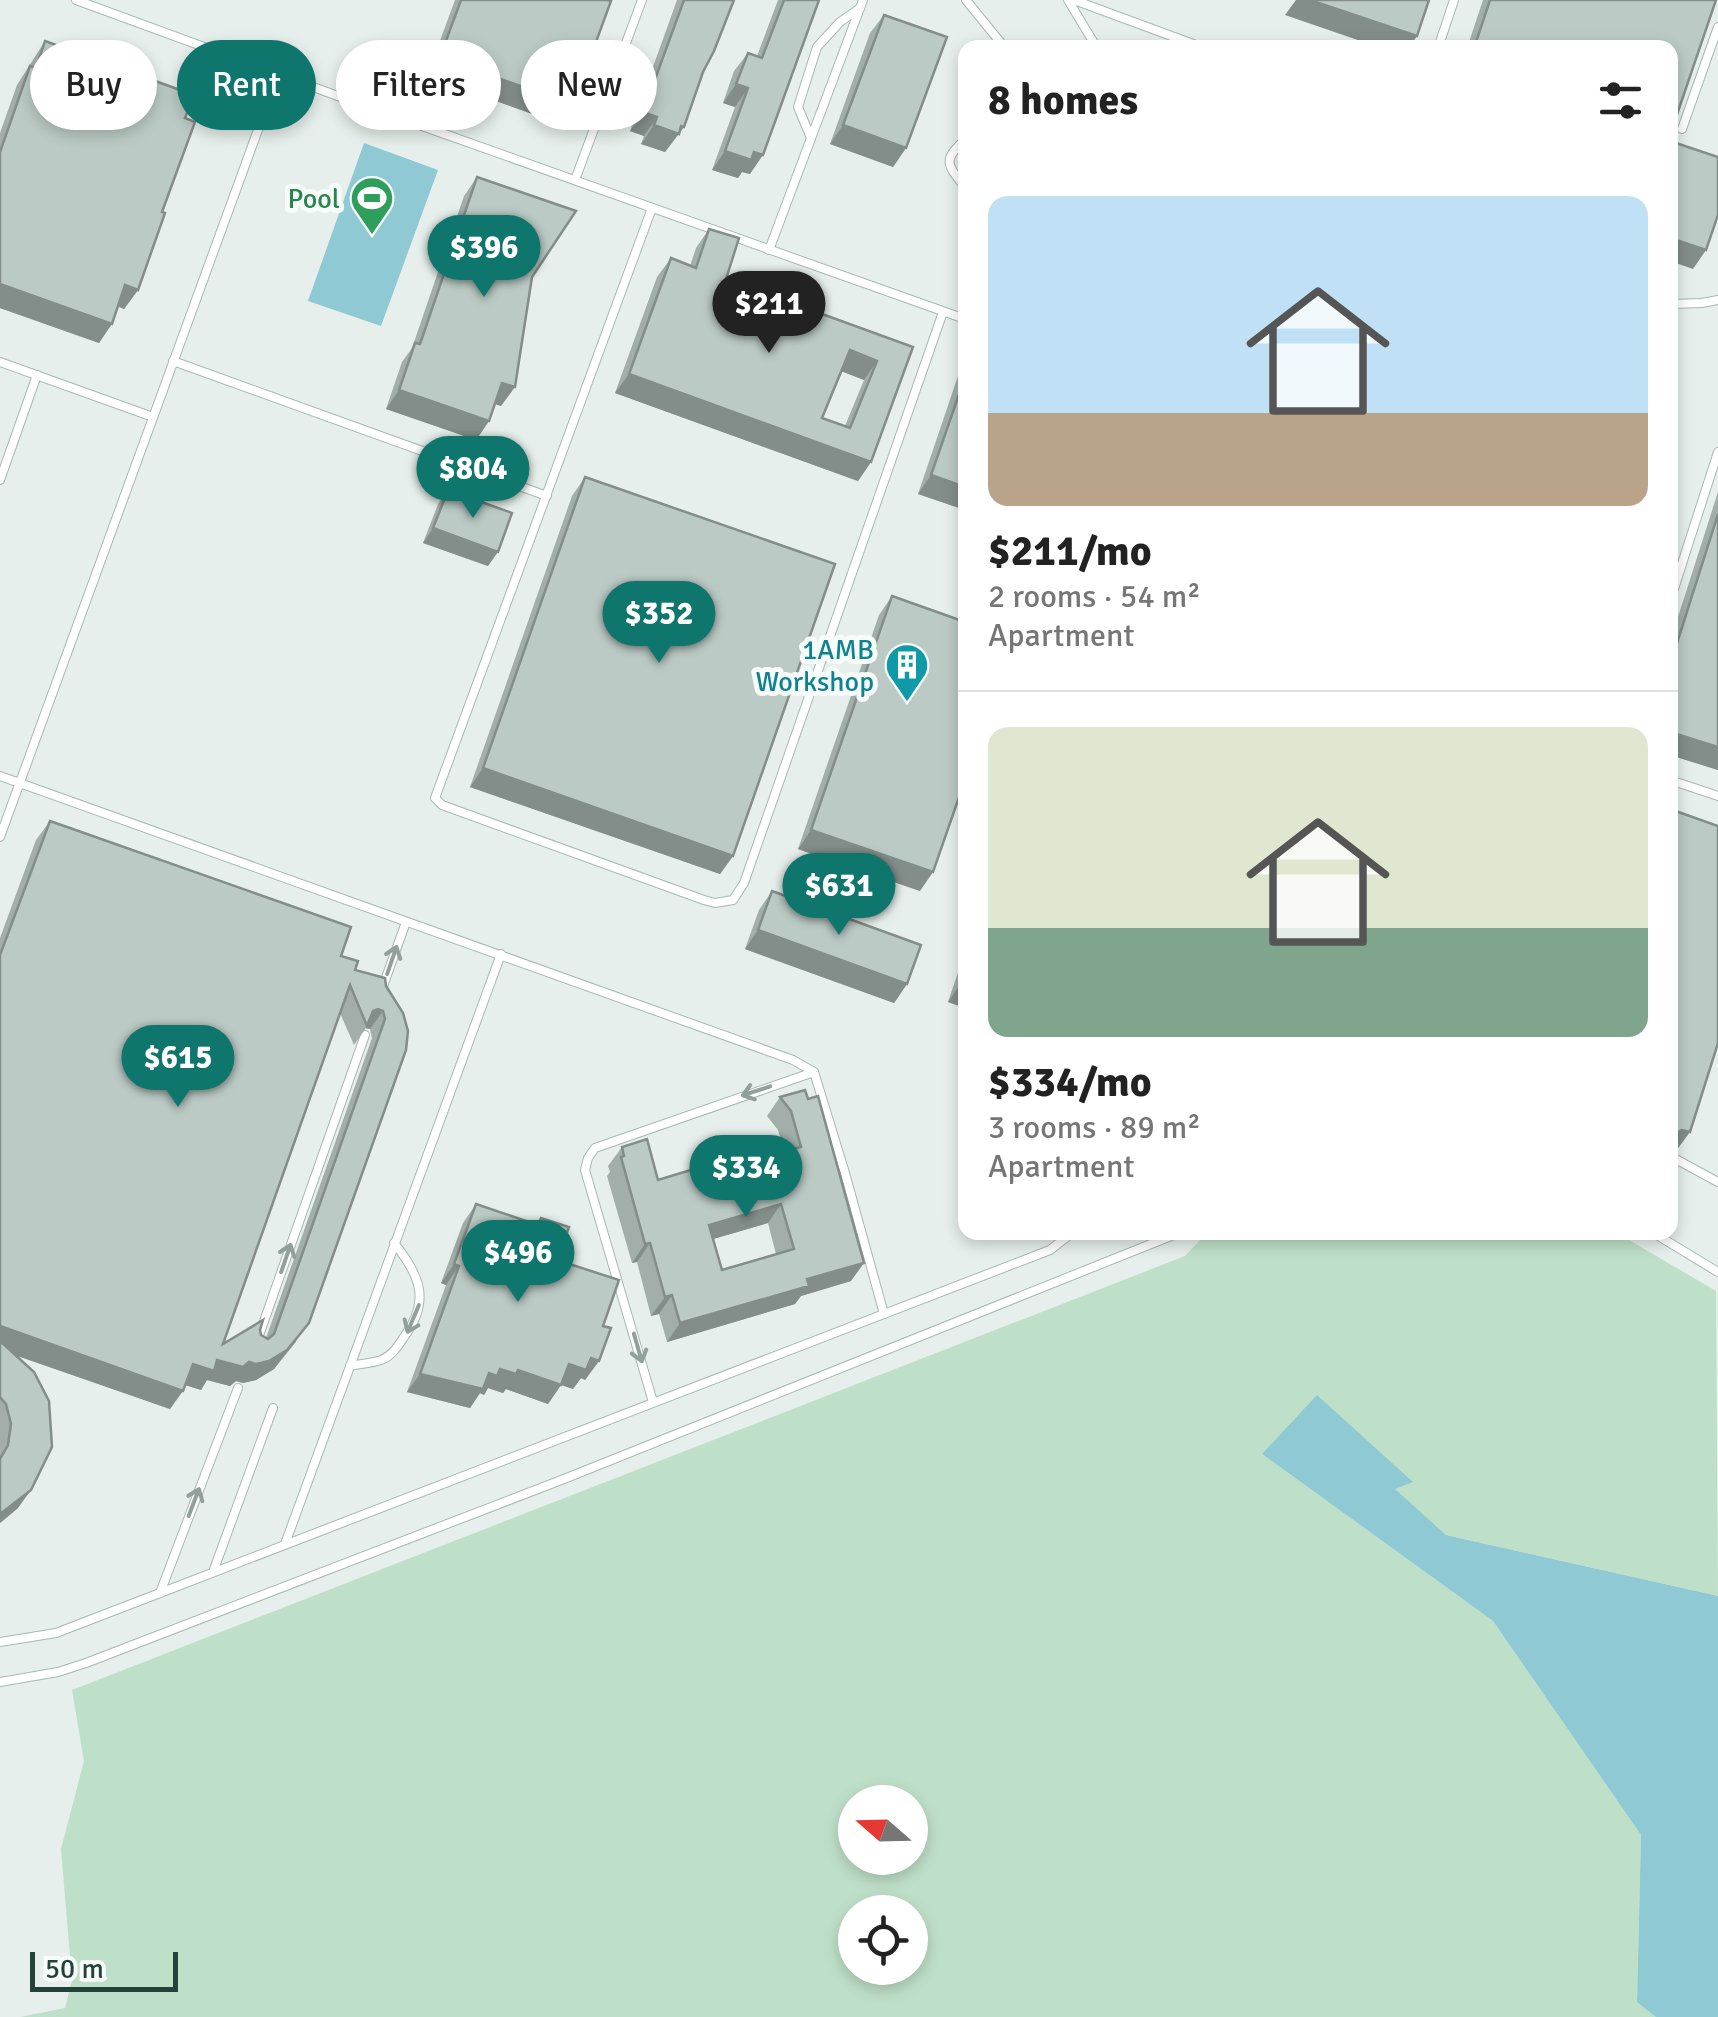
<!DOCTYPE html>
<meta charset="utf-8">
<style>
body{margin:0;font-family:Signika,sans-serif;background:#f6f6f6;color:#222;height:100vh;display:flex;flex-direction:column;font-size:38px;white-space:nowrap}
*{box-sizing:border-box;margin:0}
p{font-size:32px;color:#767676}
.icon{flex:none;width:55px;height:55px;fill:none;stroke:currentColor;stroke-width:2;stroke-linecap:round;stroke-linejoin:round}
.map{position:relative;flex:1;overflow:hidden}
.side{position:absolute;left:958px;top:40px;width:720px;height:1200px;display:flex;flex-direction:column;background:#fff;border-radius:20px;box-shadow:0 5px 15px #0003}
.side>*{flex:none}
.banner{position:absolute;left:30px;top:40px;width:778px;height:90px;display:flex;gap:20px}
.needle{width:65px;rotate:290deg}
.controls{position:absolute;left:838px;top:1785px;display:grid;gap:20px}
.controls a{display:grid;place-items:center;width:90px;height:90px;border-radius:50%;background:#fff;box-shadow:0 5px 15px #0003;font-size:50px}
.scale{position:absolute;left:30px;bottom:25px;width:148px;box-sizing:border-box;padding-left:10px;border:5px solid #24423a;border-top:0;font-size:28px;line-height:35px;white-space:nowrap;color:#24423a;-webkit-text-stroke:8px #f7fbf9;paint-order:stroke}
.price{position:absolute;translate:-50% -85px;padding:0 22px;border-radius:35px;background:#0f766e;color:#fff;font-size:32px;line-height:65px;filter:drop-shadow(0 2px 5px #0008)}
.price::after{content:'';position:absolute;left:50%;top:60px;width:30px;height:22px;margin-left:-15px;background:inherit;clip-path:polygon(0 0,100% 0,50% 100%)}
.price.active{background:#222;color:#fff}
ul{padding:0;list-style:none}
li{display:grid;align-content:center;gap:20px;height:530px;padding:0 30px}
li+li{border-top:2px solid #e0e0e0}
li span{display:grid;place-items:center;height:310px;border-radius:20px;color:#555}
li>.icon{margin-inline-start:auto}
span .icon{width:180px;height:180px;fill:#fffc;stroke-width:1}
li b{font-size:42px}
h2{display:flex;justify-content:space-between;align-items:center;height:120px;padding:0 30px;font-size:42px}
.pill{padding:0 35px;border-radius:45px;background:#fff;box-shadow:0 5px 15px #0003;font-size:35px;line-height:90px}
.pill.active{background:#0f766e;color:#fff}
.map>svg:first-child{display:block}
</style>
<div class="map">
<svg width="1718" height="2017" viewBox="0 0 1718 2017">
<rect width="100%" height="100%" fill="#e6efeb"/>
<!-- green -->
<path fill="#bfe0c8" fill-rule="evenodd" d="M1207,1233h410l99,58 2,305 -272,-61 -52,-46 17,-7 -149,-28 231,167 148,214 -4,166 19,16h-1636l45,-9 7,-28 -11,-131 23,-88 -12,-71 1113,-434zM855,1802h55v56h-55zM855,1912h55v56h-55z"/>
<!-- water -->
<g fill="#8ec9d4">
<polygon points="364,143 438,170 381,326 308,301"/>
<polygon points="1317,1395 1413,1482 1395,1489 1446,1535 1718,1596 1718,2017 1656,2017 1637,2002 1641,1835 1493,1621 1262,1454"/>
</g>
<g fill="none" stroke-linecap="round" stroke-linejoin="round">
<!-- service casing -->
<g stroke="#a8b8b2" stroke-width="10">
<g id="service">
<polyline points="76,0 346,99 965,319"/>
<polyline points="966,0 1005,48"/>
<polyline points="1068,0 1097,48"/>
<polyline points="1074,0 1204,48"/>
<polyline points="1438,48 1454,0"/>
<polyline points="1682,129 1718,27"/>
<polyline points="811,138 798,107 817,47 840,22 860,8"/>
<path d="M965,140c-23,20 -18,25 0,47"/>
<polyline points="575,180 642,0"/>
<polyline points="652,208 435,798 442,805 704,900 715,903 733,900 744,883 943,312"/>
<polyline points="769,250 863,0"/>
<polyline points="1670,304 1702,303 1718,300"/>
<polyline points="173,361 547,496"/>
<polyline points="0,362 153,417"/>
<polyline points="0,480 37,375"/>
<polyline points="1670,601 1718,452"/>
<polyline points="0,776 793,1060 814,1072 845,1173 884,1314"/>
<polyline points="1670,780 1718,796"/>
<polyline points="0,837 278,75"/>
<polyline points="382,989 406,922"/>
<polyline points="1670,1156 1718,1182"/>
<polyline points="1652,1232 1718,1272"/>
<polyline points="257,1341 365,1035"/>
<path d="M350,1366c10,-2 22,-3 31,-6 11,-4 17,-14 23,-23 27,-36 16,-62 -10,-94"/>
<polyline points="653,1402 585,1170 588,1158 595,1148 814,1072"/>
<polyline points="285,1544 501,954"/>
<polyline points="213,1572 273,1408"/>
<polyline points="160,1593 238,1388"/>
<polyline points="0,1642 56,1633 160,1593 1050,1250 1073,1232"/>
<polyline points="0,1682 58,1672 86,1663 564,1479 1181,1232"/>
</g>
</g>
<!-- service -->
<use href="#service" stroke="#fff" stroke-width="8"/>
</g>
<!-- wall -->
<g fill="#a1aea9" fill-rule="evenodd">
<polygon points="455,0 607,0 573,105 560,124 427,76"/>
<polygon points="677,0 734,0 703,72 684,127 665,152 641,144 644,136 630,131"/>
<polygon points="778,0 819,0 750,174 742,172 738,178 712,170 735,107 723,103 734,71 748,53 757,56"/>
<polygon points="1483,0 1716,0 1670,48 1467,48"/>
<polygon points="884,15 906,148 893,167 830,144 870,33"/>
<polygon points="45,41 185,118 162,212 138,290 124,309 118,306 99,343 0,308 0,133 17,85"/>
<polygon points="477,177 532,277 501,406 495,404 489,421 476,440 386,409 402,362 412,348 464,196"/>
<path d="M709,229l17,50 187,68 -42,115 -13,19 -243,-88 42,-116 14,-19 19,8 6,-18zM841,371l23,9 -19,46 -23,-8z"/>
<polygon points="965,367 965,510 918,494 958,376"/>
<polygon points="585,477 733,856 720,874 470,787 572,496"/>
<polygon points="448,490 488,566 423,543 438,504"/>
<polygon points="1718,492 1718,770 1670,755 1670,642"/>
<polygon points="892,596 920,891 798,849 879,615"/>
<path d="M50,821l291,135 14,14 31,16 17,27 -107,329 -22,27 -18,11 -13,3 -7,-2 -6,5 -23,-6 -6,10 -16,-5 -15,24 -154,-54 2,153 -18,15v-585l36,-98zM340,1013l14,32 12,-17 4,1 2,9 -106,300 -5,-3 -1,-5 -37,14z"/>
<polygon points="772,891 907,984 894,1003 745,949 759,910"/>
<polygon points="965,952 965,1008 948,1002"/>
<path d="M805,1090l46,191 -50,15 -6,8 -128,38 -8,-28 -8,2 -14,-54 -5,1 -25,-87 3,-4 -2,-6 14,-19 36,33 46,-14 10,-14 33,10 37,-10 -6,-22 -11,-14 13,-19zM768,1223l8,31 -54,16 -9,-31z"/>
<polygon points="476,1204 536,1224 541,1218 557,1260 603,1326 599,1361 585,1380 581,1378 573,1389 561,1385 548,1404 506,1389 503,1393 488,1388 484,1395 480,1393 470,1408 407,1392 446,1285 441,1283 463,1223"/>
</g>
<!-- shaded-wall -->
<g fill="#838d89">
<polygon points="1296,0 1310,0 1417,36 1409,48 1381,48 1285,15"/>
<polygon points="440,57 573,105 560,124 427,76"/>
<polygon points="736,84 748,88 735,107 723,103"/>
<polygon points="643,112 657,117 644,136 630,131"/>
<polygon points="654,125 681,126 684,127 665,152 641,144"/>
<polygon points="843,125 906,148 893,167 830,144"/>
<polygon points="725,151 754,152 763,155 750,174 742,172 738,178 712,170"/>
<polygon points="1670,238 1706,250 1693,269 1670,261"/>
<polygon points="0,284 112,324 99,343 0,308"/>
<polygon points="125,285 138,290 124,309 112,304"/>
<polygon points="850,350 877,361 864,380 836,369"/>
<polygon points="629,374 871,462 858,481 615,393"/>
<polygon points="502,383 515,387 501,406 489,402"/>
<polygon points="399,390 489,421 476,440 386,409"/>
<polygon points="931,475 965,487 965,510 918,494"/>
<polygon points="433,528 498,552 488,566 423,543"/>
<polygon points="1670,732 1718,747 1718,770 1670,755"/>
<polygon points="483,768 733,856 720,874 470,787"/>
<polygon points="811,830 933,872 920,891 798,849"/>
<polygon points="758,930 907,984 894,1003 745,949"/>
<polygon points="961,983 965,984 965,1008 948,1002"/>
<polygon points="378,1009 383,1011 370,1029 366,1028 373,1011"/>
<polygon points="1670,1130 1682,1130 1690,1132 1676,1151 1670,1149"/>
<polygon points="781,1204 768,1223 696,1244 709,1225"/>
<polygon points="650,1243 637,1262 632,1263 645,1244"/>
<polygon points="864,1263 851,1281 801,1296 795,1304 667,1342 680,1323 807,1279"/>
<polygon points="454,1264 459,1266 446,1285 441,1283"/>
<polygon points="672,1295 659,1314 651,1316 665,1297"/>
<polygon points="309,1323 274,1369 256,1380 243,1383 236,1381 230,1386 207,1380 201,1390 179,1383 193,1364"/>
<polygon points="0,1326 183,1391 170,1409 0,1350"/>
<polygon points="591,1358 599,1361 585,1380 581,1378 573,1389 556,1383 569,1364"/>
<polygon points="500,1369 518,1370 561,1385 548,1404 506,1389 503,1393 488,1388 484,1395 480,1393 470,1408 407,1392 420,1374 489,1373"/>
<polygon points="31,1490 18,1508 0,1523 0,1514"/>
</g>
<!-- building -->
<g fill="#bbcac4" stroke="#838d89" stroke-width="2.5" fill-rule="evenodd">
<polygon points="461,0 607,0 611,1 573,105 440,57"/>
<polygon points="684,0 734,0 714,51 703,72 684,127 681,126 679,134 654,125 657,117 643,112"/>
<polygon points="784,0 819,0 763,155 754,152 751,160 725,151 748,88 736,84 748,53 762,58"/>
<polygon points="1310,0 1429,0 1417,36"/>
<polygon points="1490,0 1716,0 1670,135 1670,48 1474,48"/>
<polygon points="884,15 947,37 906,148 843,125"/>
<polygon points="45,41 194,95 185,118 195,122 162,212 165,213 138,290 125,285 112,324 0,284 0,152 30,66 36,68"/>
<polygon points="1670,141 1718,157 1718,215 1706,250 1670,238"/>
<polygon points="477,177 576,211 532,277 515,387 502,383 489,421 399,390 415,343 420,344"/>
<path d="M709,229l30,9 -13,41 187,68 -42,115 -242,-88 42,-116 25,10zM850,350l27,11 -27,67 -28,-10z"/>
<polygon points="965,377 965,487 931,475"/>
<polygon points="585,477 835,564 733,856 483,768"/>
<polygon points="448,490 512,513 498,552 433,528"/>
<polygon points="1718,514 1718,747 1670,732 1670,665"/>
<polygon points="892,596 965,622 965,780 933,872 811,830"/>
<polygon points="1670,809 1718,826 1718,1043 1690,1132 1682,1130 1678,1132 1670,1130"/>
<path d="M50,821l301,106 -10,29 17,5 -3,9 30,8 1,8 17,27 5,18 -2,19 -97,273 -22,27 -18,11 -13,3 -7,-2 -6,5 -26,-7 -3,11 -21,-7 -10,27 -183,-65v-371zM350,985l17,41 6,-15 5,-2 5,2 2,8 -111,315 -6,5 -7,-4 -1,-5 3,-10 -40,24z"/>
<polygon points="772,891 921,945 907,984 758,930"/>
<path d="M805,1090l3,9 10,-3 46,167 -57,16 2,7 -129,37 -8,-28 -7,2 -15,-54 -5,1 -24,-87 3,-1 -2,-9 25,-8 11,41 56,-17v-11l23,-7 10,17 54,-15 -10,-36 -11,-14zM781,1204l13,45 -72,21 -13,-45z"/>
<polygon points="476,1204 538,1225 541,1218 569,1227 557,1260 619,1280 603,1326 611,1328 599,1361 591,1358 586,1370 569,1364 561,1385 518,1370 516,1374 500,1369 497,1376 489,1373 483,1389 420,1374 459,1266 454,1264"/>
<polygon points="0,1341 34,1372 49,1401 52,1447 31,1490 0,1514 0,1459 8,1445 11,1424 6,1404 0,1397"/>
</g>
<!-- one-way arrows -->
<defs><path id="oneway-shaft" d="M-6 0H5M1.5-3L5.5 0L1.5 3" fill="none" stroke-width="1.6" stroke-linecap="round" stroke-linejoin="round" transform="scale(2.5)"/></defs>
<g stroke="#92a09c">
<use href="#oneway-shaft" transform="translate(392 960) rotate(-71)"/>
<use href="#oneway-shaft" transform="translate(756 1091) rotate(162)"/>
<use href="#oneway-shaft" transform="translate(286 1258) rotate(-71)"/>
<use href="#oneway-shaft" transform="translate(413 1319) rotate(113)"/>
<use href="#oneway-shaft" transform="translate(638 1348) rotate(74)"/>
<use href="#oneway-shaft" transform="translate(194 1502) rotate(-69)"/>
</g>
<!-- icons -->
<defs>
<g id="stadium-pin" transform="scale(2.25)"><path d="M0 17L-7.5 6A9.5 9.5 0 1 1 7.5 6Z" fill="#2e9e5b" stroke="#f7fbf9"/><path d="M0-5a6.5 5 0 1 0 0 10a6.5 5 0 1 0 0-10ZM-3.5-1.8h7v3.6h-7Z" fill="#fff"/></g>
<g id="building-pin" transform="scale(2.25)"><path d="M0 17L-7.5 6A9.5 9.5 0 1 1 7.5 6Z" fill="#0f9aa8" stroke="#f7fbf9"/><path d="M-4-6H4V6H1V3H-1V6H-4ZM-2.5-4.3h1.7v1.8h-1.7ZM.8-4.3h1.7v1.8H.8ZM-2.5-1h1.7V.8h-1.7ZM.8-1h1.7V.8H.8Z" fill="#fff"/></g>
</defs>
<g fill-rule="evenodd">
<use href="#stadium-pin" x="372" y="198"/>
<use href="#building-pin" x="907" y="665"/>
</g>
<g text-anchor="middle" stroke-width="10" stroke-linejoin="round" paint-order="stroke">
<!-- leisure labels -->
<g font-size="28" fill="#27864d" stroke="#f7fbf9" text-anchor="end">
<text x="340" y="208">Pool</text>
</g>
<!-- culture labels -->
<g font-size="28" fill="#0d838f" stroke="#f7fbf9" text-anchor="end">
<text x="874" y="659">1AMB<tspan x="874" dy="32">Workshop</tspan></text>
</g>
</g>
</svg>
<div class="controls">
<a><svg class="needle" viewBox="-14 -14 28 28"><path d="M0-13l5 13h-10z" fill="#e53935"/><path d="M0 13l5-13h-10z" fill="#767676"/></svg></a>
<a><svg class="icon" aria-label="locate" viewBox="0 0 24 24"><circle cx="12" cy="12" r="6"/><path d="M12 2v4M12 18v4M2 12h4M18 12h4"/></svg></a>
</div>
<div class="scale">50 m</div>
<b class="price" style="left:484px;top:300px">$396</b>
<b class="price active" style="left:769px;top:356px">$211</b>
<b class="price" style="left:473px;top:521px">$804</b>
<b class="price" style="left:659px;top:666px">$352</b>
<b class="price" style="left:839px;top:938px">$631</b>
<b class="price" style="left:178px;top:1110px">$615</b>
<b class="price" style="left:746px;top:1220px">$334</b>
<b class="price" style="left:518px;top:1305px">$496</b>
<div class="banner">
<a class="pill">Buy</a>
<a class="pill active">Rent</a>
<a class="pill">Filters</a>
<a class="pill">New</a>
</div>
<section class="side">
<h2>8 homes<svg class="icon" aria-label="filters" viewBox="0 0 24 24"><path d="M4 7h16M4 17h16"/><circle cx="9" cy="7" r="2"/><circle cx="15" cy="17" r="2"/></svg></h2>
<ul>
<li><span style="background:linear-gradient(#bfe0f5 70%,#b9a48a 0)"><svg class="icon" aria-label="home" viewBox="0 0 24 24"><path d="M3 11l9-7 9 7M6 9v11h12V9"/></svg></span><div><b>$211/mo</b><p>2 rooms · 54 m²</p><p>Apartment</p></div></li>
<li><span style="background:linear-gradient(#dfe7d0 65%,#7fa58c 0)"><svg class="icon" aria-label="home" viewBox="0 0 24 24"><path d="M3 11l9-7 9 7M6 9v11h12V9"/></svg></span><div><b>$334/mo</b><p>3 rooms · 89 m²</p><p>Apartment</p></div></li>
</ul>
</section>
</div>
